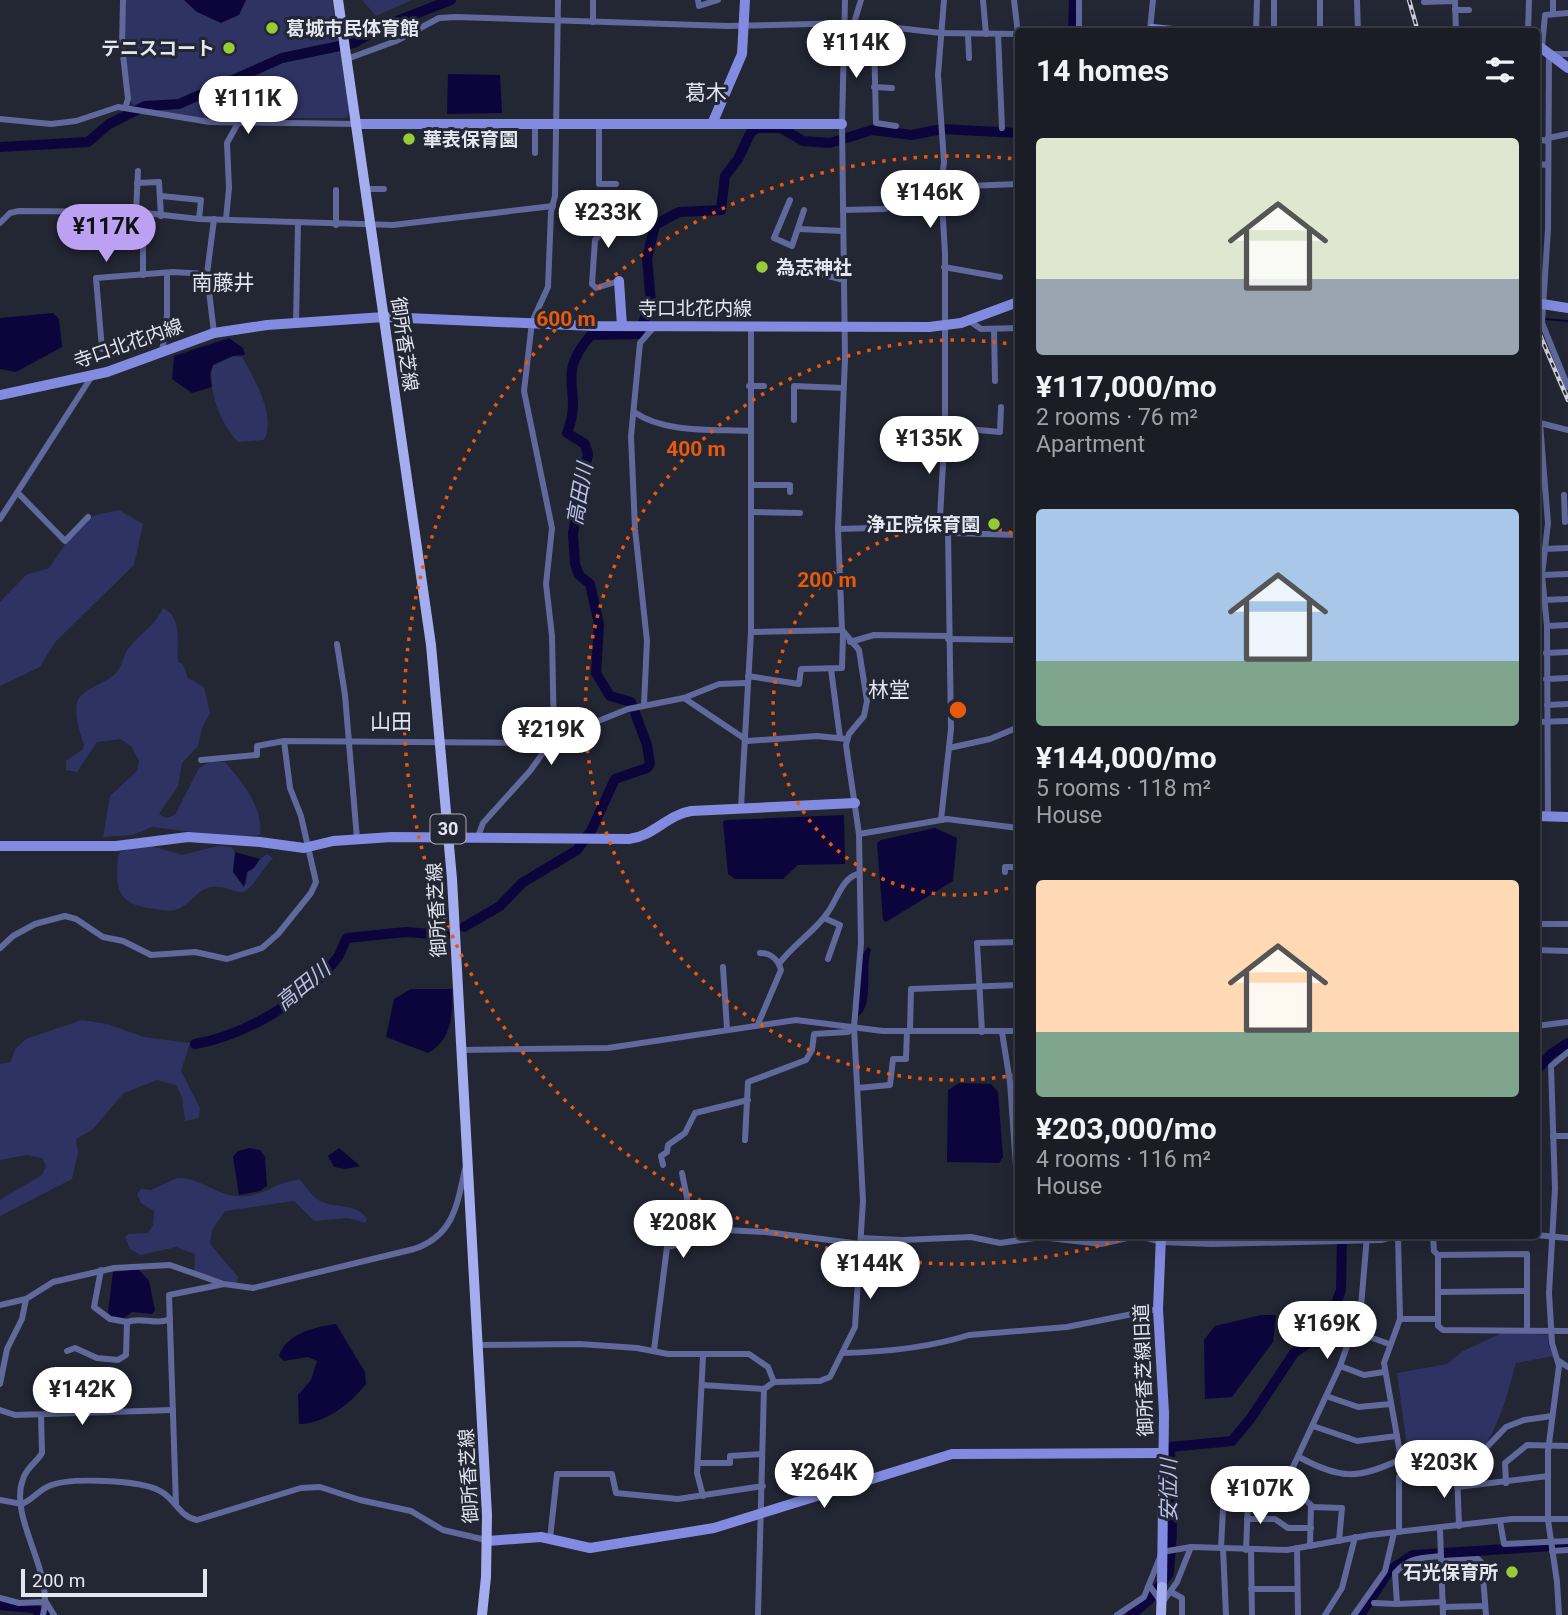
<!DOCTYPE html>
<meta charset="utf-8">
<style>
body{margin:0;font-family:Roboto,"Noto Sans JP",sans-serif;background:#23252e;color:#f1f3f6;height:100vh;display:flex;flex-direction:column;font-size:26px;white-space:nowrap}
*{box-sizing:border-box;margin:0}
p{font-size:23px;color:#9fa1a7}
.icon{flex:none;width:38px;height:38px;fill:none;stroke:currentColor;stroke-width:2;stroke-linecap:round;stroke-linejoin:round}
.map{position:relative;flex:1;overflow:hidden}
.panel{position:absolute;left:1015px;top:28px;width:525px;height:1211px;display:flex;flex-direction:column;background:#1a1c26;border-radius:7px;box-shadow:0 7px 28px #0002,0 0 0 2px #383a43}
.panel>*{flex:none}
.scale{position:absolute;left:21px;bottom:18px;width:186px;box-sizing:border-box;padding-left:7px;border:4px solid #e4e6ef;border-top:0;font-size:19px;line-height:24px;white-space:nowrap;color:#e4e6ef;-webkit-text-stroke:5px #232633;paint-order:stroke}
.price{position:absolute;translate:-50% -60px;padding:0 16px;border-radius:24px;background:#fff;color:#222;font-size:23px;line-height:46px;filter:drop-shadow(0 2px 4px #0008)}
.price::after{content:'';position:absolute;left:50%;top:42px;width:21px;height:16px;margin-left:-10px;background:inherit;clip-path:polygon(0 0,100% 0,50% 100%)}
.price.on{background:#bca0f2;color:#111}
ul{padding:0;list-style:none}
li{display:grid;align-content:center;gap:14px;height:371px;padding:0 21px}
li span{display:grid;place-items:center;height:217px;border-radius:7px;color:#555}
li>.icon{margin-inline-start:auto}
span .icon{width:126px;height:126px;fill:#fffc;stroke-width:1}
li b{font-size:30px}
h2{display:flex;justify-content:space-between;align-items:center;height:84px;padding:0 21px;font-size:30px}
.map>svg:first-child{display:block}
</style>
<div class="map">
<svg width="1568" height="1615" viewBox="0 0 1568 1615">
<rect width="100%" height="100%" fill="#232633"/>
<!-- green -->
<g fill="#2f3363">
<path d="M126,0h206l17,110 -2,8h-142l-71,-11c-14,-24 -9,-79 -8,-107z"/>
<polygon points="362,0 412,0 376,16"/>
<path d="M233,356l9,1c12,21 35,60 22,83l-26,2c-16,-16 -32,-54 -25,-77z"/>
<polygon points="119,510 143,524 134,565 55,642 40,667 0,686 0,602 26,575 49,568 79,524 96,515"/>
<path d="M163,608c21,10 13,37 15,54l5,2 5,14 16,9 6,26 -8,15 -4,18 -16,17 -4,23 -19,28 7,4 9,-3 24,-47 13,-7 13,1c17,20 39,46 35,73l-27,2 -81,-10 -19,8 -30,2 7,-41 27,-25 2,-10 -7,-14 -11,-8 -24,3 -20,30 -11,-2v-9l17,-12 1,-4c-4,-11 -10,-32 -7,-43 4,-13 30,-19 39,-29 6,-6 7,-17 12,-24 11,-15 28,-24 35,-41z"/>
<path d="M145,844l37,11 36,-9 13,1 4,5 -2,20 13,13 2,-14c7,-5 11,-12 19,-17l6,4c-11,11 -17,27 -30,34 -11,0 -20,-7 -32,-5 -14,2 -21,19 -36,23 -8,2 -19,-1 -27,-2 -33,-6 -32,-22 -30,-52l2,-4z"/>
<polygon points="82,1020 107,1024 144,1037 190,1043 181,1071 200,1108 199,1118 185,1121 182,1097 176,1085 157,1080 124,1093 92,1130 76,1139 78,1153 72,1179 0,1216 0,1200 42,1175 46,1166 42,1158 27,1155 0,1160 0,1064 11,1062 15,1049 26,1039"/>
<path d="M177,1178c22,-1 38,16 59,18 26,3 41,-16 64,-16 7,7 10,15 20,21 15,8 37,1 47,18l-1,4 -18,-5 -34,3 -20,-20 -69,10 -13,19 -2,14 28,33 -1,7 -43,-12 1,-18 -19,-7 -35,8 -11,-6 -5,-12 3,-3 20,-1 5,-8 1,-14 -13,-8 -4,-9 4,-5 10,1z"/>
<path d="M1504,1332l45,3 -1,10 6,11 -38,7c-9,31 -21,85 -51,102 -16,8 -38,4 -55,4l-13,-96 50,-9 16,-13z"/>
</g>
<!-- water -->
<g fill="#0c053c">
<polygon points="184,0 246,0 239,15 221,23 197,12"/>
<polygon points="448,74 500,75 502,113 447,114"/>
<polygon points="53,313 59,319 62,347 16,372 0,369 0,318"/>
<polygon points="229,338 243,348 245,355 233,356 213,365 210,374 212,387 192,393 172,379 174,356"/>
<polygon points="844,815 845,864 798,865 783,879 735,879 728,874 723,822 726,820"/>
<polygon points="935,828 957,838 953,881 886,922 883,920 877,843 881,840"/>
<polygon points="235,852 260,859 254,868 247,872 244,887 233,872"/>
<path d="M868,947l3,3c-7,19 4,54 -13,67l5,-63z"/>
<path d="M411,989h41c1,25 0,51 -24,64l-42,-16 8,-38z"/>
<polygon points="959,1083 991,1084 998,1092 1003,1157 999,1163 947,1162 948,1090"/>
<polygon points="249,1148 260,1150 265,1157 267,1186 260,1191 239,1195 233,1157 238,1151"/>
<polygon points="339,1148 360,1166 345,1169 334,1167 328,1156"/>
<polygon points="138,1269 149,1281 155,1310 152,1314 132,1312 124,1318 111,1316 108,1312 113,1272"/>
<polygon points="1261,1315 1276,1315 1273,1342 1232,1397 1205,1399 1204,1340 1215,1326"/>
<path d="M336,1324l29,48 1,12c-16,20 -41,40 -67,40l-1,-29 13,-15 6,-19 -9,-4 -24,4 -5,-5c7,-23 37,-29 57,-32z"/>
</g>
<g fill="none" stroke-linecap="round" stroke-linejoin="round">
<!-- stream -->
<polyline stroke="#0c053c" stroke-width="2" points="1545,319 1568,321"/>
<!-- river -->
<g stroke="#0c053c" stroke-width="10">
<polyline points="1073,32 1074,0"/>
<polyline points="0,147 88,142 109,124 145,106 179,104 282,58 354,43 384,26 451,0"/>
<path d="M464,927l36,-21 22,-23 55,-33 14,-19 24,-52 32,-11 3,-4 -3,-19 -16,-43 -21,-6 -14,-23 3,-49 -9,-40 -11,-9 -4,-11 -2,-31 15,-79 -3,-10 -18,-11c18,-45 -14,-54 24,-98l47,-1 13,-30 -4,-46 8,-33 24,-13 42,-2 4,-34 13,-17 13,-27 6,-4h24l22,13 27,2 42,-13 40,5 30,-6 76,4"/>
<path d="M195,1044c52,-9 111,-45 143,-87 4,-6 5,-13 9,-19l59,-6 39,3"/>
<polyline points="1536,1071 1551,1054 1568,1043"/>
<polyline points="0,1605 33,1608 45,1615"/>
<polyline points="1131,1615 1149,1600 1169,1573 1172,1533 1170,1447 1232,1441 1251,1418 1294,1353 1326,1331 1341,1290 1342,1236"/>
<polyline points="1360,1615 1389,1571 1413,1555 1568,1545"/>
</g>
<!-- street -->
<g stroke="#61689c" stroke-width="6">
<polyline points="123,0 122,46 128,99 125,108"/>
<polyline points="593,0 593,22"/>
<polyline points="698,0 699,6 718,0"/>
<polyline points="944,0 938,75 944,162 941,187 945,253 945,427 940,518 945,529 952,533 1018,535"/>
<polyline points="983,0 986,34"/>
<polyline points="1014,0 1018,34"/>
<polyline points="1079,0 1079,32"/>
<polyline points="1274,0 1274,32"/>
<polyline points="1320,0 1320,32"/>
<polyline points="1357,0 1358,32"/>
<polyline points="1455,0 1456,32"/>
<polyline points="1553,0 1553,12"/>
<polyline points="1424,2 1455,1"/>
<polyline points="1455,10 1469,10"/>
<polyline points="854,23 861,0"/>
<polyline points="870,25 874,37 876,123 896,126"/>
<polyline points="1150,30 1153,0"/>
<polyline points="1088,32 1152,29"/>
<polyline points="1256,32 1257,0"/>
<polyline points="1528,32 1529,0"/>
<polyline points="968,34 969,58"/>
<polyline points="998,34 1002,128"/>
<polyline points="1542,47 1545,15 1568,13"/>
<polyline points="1549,54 1548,229 1542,323 1568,387"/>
<polyline points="1552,54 1568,54"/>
<polyline points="874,57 892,58"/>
<polyline points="347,59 396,41 439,18 456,17 728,26 854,23 941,33 1018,34"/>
<polyline points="874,87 892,88"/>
<polyline points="0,119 51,124 76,121 118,107 210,122 356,124"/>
<polyline points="599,124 599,184 616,184"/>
<polyline points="1548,138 1568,134"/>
<polyline points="1536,139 1548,141"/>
<polyline points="535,153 535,124"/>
<polyline points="1536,164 1548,165"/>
<polyline points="137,183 159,182 161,216"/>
<polyline points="941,187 1018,184"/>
<polyline points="365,189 384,189"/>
<polyline points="161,196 201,200 199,219"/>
<polyline points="790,200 774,238 792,246 804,210"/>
<polyline points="843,210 885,209"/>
<polyline points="136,212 138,171"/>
<polyline points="143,213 143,275"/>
<polyline points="226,219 229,188 227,143 238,123"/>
<polyline points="0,223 10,213 19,211 136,212 199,219 393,225 553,206"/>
<polyline points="601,224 601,234 595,240 592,284 596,288 619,281"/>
<polyline points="336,225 336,190"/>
<polyline points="798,229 843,231"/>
<polyline points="944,267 1000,277"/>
<polyline points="800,269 844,280"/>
<polyline points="968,320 981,329 1018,328"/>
<polyline points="296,324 298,223"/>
<polyline points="994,329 995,381"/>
<polyline points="214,333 207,274 214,219"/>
<polyline points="102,349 96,278 173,272 207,274"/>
<polyline points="162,352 167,316 167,273"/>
<polyline points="749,386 764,386"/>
<path d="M634,412c32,22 80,17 117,19"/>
<polyline points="794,420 794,386 843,388"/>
<polyline points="1536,422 1568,430"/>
<polyline points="1540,423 1548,523 1542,575 1547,626 1548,816"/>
<polyline points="945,427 1000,432 1001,407"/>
<polyline points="751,485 790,485 790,492"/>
<polyline points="18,493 65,541 88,517"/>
<polyline points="1564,495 1565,522"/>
<polyline points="751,512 800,513"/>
<polyline points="0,519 92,376"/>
<polyline points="838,529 943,526"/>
<polyline points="1544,549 1568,548"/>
<polyline points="1542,575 1568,574"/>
<polyline points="1543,600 1568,599"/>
<polyline points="1547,626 1568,625"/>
<polyline points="751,632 842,630"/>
<polyline points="948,639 1018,640"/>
<polyline points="850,642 874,635 948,636"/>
<polyline points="337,644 345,695 357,839"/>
<polyline points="1546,653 1568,652"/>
<polyline points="831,669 840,738"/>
<polyline points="748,676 799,684 801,669 842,668 843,634"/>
<polyline points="1546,679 1568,678"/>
<polyline points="684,698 748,741 817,736 847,739"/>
<polyline points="644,704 647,641 635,529 631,436 640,343 654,327"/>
<polyline points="1547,705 1568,704"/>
<polyline points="1536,722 1568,721"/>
<polyline points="554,739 552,636 546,584 552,528 524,391 532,322 548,287 551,212 555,196 558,0"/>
<polyline points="949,748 990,739 1014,729"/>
<polyline points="201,760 257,755 257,746 284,741 550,743"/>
<polyline points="741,807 751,632 751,325"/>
<polyline points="941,820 951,729 948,531"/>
<polyline points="859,834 947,819 1018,828"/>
<polyline points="477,839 483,823 530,771 550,743 561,736 628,709 684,698 719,684 747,683"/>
<polyline points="1005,872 1005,867 1018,867"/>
<polyline points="824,918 840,925 828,959"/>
<polyline points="1536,924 1568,924"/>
<polyline points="0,948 13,936 35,924 65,916 76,919 103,937 123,941 151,955 195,952 227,959 262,948 278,934 311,893 316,882 301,816 290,788 284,741"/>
<polyline points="1536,950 1568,951"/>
<path d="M779,964c14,-20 36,-32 49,-52 9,-12 14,-34 30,-38"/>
<polyline points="723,967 727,1029"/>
<path d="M758,1024l23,-54c-3,-11 -11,-17 -21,-17"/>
<polyline points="1536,1026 1568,1022"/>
<polyline points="910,1031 911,989 1018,985"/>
<polyline points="982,1032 977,943 1018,942"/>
<polyline points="1002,1032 1010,1082 1016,1166"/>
<polyline points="462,1050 608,1048 796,1020 883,1031 1018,1031"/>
<polyline points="858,1088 890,1085 893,1059 906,1059 907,1031"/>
<polyline points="1553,1136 1568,1136"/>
<polyline points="745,1140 748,1082 806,1060 812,1050 814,1034 848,1032 854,1027"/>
<polyline points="663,1165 661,1156 667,1152 668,1145 685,1133 695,1113 748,1100"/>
<polyline points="686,1228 766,1232 861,1244"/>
<polyline points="1536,1235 1568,1238"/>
<polyline points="1140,1236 1161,1242 1212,1244 1381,1240 1395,1236"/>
<polyline points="1433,1236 1434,1251 1438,1255 1438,1326 1443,1330 1568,1331"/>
<polyline points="861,1238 902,1240 971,1237 1000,1243 1041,1237 1101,1244 1136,1236"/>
<polyline points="1438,1255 1527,1254 1527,1329"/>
<polyline points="101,1270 94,1307 110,1319 127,1322"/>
<polyline points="1438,1292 1527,1291"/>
<path d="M0,1305l26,-6 27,-17 61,-14 56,-3 54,19 29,4 161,-39c39,-13 43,-43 51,-80"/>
<polyline points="1400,1319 1438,1319"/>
<polyline points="1353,1331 1389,1344"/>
<polyline points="479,1345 580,1344 637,1348 668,1354 749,1354 768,1367 774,1382"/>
<polyline points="654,1350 667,1247 685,1243 687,1198 682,1173"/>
<path d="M67,1351l8,-3 22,10 21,2 8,-5 1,-33c14,-6 28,4 43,-3"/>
<path d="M843,1353c43,-1 85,-5 126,-18l98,-8 91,-18"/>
<polyline points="1559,1361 1568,1367"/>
<polyline points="1340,1366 1364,1375 1384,1372"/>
<polyline points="0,1384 7,1349 22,1319 26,1299"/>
<polyline points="702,1385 764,1389"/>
<polyline points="1326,1396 1358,1407 1391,1404"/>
<polyline points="0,1410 15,1415 173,1410"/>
<path d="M41,1415l1,38c-5,9 -16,15 -19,26 -15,39 32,93 20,136"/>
<polyline points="1313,1426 1357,1441 1397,1436"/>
<path d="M1299,1457c42,23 60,22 102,2l-17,-96 16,-44 -2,-83"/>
<polyline points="700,1463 730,1463 730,1456 762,1454"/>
<polyline points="1457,1472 1459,1526"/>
<polyline points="1286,1482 1340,1366 1361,1307 1367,1236"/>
<polyline points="1506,1483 1505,1463 1527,1445 1568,1446"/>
<polyline points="1457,1487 1548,1476"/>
<polyline points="703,1496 697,1473 703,1356"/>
<path d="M0,1500l22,4c10,-4 17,-14 27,-18 20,-9 92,-6 111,5 16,8 19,26 37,29l104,-32 19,-1 40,13 51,11 32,19 43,10"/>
<polyline points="176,1504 169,1295 224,1284"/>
<polyline points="1311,1507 1342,1508 1339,1541"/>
<polyline points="1247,1519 1275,1519 1288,1528 1311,1528"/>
<polyline points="1500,1521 1504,1544 1568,1541"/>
<polyline points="1440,1529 1443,1615"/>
<polyline points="1399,1532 1399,1477 1466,1469 1506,1427 1524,1420 1552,1416"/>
<polyline points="550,1539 557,1474 612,1474 616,1493 678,1499 763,1486"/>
<polyline points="1221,1548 1223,1509 1248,1501 1274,1472 1311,1505 1310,1546"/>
<polyline points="1223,1548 1226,1615"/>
<polyline points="1297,1548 1298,1615"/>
<polyline points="1246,1550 1248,1501"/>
<polyline points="1251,1550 1252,1615"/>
<polyline points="1552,1551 1568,1550"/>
<polyline points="1442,1561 1478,1559 1482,1563 1486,1615"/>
<polyline points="1149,1585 1162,1603 1177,1582 1191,1547 1287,1550 1370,1535 1512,1519 1568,1519"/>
<polyline points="1251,1589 1297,1589"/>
<polyline points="1171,1592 1182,1598 1182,1615"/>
<polyline points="0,1598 19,1603 46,1602 54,1615"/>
<path d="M1374,1603l23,1 -2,-31c14,-16 26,-15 46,-17"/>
<polyline points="1397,1604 1443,1602"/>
<polyline points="1443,1607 1485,1606"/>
<polyline points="758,1615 764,1389 774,1382 820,1381 830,1377 855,1327 863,1201 854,1027 861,943 859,834 846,745 849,734 864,716 867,701 859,650 842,630 838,529 845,359 842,124 845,0"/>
<polyline points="1117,1615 1144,1597 1162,1552 1191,1547"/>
<polyline points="1325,1615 1342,1588 1355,1537"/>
<polyline points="1354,1615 1385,1571 1394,1533"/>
<polyline points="1559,1615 1557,1582 1548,1520 1548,1451 1559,1366 1552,1343 1549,1293 1555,1189 1551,1066 1568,1052"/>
</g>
<!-- secondary -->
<g stroke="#828bdf" stroke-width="10">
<polyline points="1152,29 1183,32"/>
<polyline points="1536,44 1568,68"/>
<polyline points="356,124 842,124"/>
<polyline points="712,124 742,54 745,0"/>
<polyline points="619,281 622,326"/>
<polyline points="1536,303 1568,308"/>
<polyline points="0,395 107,372 214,333 267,325 384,317 593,326 929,327 961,323 1018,302"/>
<polyline points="1536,816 1568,817"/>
<path d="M0,846h116l72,-9 72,5 44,6 29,-7 59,-4 237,2c25,-3 38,-24 62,-28l164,-8"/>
<polyline points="1161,1236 1158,1309 1164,1413 1162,1587"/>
<polyline points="488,1541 541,1537 590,1548 714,1528 952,1454 1163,1453"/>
</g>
<!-- primary -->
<g stroke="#a4adee" stroke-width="10">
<polyline points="338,0 431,645 452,879 487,1515 486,1577 482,1615"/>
<polyline points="1161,1615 1162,1587"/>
</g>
<!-- rail casing -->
<g stroke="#ced0d9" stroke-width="4.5">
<g id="rail">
<polyline points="1409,0 1418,32"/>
<polyline points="1536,326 1568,400"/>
</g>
</g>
<!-- rail -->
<use href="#rail" stroke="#232633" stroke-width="2" stroke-dasharray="5" stroke-linecap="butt"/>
</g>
<!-- distance rings -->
<g fill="none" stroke="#e8590c" stroke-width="3.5" stroke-dasharray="3.5 7">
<path d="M1018 885A185 185 0 1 1 1018 535"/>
<path d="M1016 1075A370 370 0 1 1 1016 345"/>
<path d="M1129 1237A554 554 0 1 1 1016 159"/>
</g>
<!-- markers -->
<g fill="#97cc38" stroke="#232633" stroke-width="2.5">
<circle cx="272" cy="28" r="7"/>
<circle cx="229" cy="48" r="7"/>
<circle cx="409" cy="139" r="7"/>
<circle cx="762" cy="267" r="7"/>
<circle cx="994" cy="524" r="7"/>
<circle cx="1512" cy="1572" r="7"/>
</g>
<g text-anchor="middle" stroke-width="6" stroke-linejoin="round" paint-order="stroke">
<!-- shield labels -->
<rect fill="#232633" stroke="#aaacb7" stroke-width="2" x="430.5" y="814.5" width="35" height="29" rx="5"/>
<g font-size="18" font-weight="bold" fill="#e4e6ef">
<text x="448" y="835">30</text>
</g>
<!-- poi labels -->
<g font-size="19" font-weight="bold" fill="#e4e6ef" stroke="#232633" text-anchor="start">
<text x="286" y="35">葛城市民体育館</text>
<text x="215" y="55" text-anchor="end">テニスコート</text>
<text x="423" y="146">華表保育園</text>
<text x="776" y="274">為志神社</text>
<text x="980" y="531" text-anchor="end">浄正院保育園</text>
<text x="1498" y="1579" text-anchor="end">石光保育所</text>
</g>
<!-- street labels -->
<g font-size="19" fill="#e4e6ef" stroke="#232633">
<text x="695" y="315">寺口北花内線</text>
<text transform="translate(128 343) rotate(-19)" y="7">寺口北花内線</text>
<text transform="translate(405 344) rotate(82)" y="7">御所香芝線</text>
<text transform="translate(436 910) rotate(-93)" y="7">御所香芝線</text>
<text transform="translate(1143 1370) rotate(-92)" y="7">御所香芝線旧道</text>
<text transform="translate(468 1476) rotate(-93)" y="7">御所香芝線</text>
</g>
<!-- neighbourhood labels -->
<g font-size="21" fill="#e4e6ef" stroke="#232633">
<text x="706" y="100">葛木</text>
<text x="223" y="290">南藤井</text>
<text x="889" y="697">林堂</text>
<text x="391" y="729">山田</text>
</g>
<!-- water labels -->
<g font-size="21" font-style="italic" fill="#bac1ec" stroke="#232633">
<text transform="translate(580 494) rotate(-80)" y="7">高田川</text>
<text transform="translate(303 986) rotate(-39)" y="7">高田川</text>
<text transform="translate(1169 1490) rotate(-90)" y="7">安位川</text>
</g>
</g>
<circle cx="958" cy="710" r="10" fill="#e8590c" stroke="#232633" stroke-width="3.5"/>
<g font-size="21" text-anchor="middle" font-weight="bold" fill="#e8590c" stroke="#232633" stroke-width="6" stroke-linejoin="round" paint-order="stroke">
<text x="566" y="326">600 m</text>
<text x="696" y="456">400 m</text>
<text x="827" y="587">200 m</text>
</g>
</svg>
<div class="scale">200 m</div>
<b class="price" style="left:856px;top:80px">¥114K</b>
<b class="price" style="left:248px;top:136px">¥111K</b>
<b class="price" style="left:930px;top:230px">¥146K</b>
<b class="price" style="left:608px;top:250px">¥233K</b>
<b class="price on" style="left:106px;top:264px">¥117K</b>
<b class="price" style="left:929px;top:476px">¥135K</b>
<b class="price" style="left:551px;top:767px">¥219K</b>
<b class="price" style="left:683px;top:1260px">¥208K</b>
<b class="price" style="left:870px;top:1301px">¥144K</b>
<b class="price" style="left:1327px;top:1361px">¥169K</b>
<b class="price" style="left:82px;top:1427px">¥142K</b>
<b class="price" style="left:1444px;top:1500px">¥203K</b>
<b class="price" style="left:824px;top:1510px">¥264K</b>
<b class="price" style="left:1260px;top:1526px">¥107K</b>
<section class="panel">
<h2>14 homes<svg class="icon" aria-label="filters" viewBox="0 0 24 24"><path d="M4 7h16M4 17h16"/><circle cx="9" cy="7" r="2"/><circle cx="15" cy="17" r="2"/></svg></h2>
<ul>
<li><span style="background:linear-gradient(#dfe7d0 65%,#9aa5b1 0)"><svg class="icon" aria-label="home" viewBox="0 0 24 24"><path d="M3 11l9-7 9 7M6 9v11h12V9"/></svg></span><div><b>¥117,000/mo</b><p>2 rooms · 76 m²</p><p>Apartment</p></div></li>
<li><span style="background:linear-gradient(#a9c7e8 70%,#7fa58c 0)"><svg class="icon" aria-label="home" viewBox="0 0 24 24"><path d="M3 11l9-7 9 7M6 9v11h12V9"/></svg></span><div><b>¥144,000/mo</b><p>5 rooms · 118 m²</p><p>House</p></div></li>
<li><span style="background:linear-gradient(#ffd9b3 70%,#7fa58c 0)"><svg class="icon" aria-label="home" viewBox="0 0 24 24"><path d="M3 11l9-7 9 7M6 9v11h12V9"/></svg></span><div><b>¥203,000/mo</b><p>4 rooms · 116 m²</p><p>House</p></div></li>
</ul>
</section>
</div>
